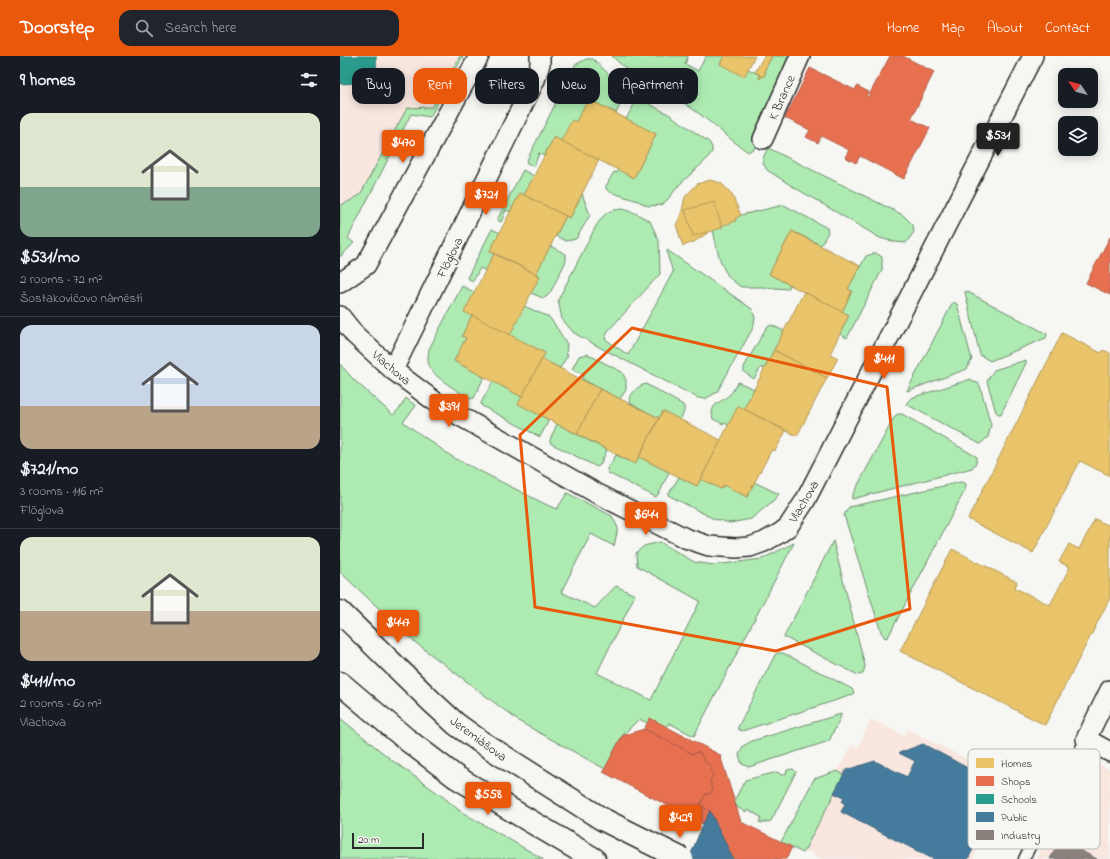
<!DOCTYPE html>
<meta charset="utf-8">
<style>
body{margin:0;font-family:"Indie Flower",sans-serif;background:#20242c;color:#f1f3f6;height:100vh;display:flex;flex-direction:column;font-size:15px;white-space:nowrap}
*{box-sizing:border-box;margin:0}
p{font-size:13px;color:#9ea1a6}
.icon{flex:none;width:22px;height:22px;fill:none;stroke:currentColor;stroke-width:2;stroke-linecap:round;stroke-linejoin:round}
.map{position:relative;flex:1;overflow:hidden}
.details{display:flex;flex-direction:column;background:#171b24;width:340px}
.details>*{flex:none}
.top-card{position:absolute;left:12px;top:12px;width:380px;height:36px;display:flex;gap:8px}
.needle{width:26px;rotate:305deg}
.buttons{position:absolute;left:718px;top:12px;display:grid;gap:8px}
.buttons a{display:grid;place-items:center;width:40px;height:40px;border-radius:8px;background:#171b24;box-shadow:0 2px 10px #0003;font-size:20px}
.scale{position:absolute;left:12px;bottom:10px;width:72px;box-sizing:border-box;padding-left:4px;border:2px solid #2b2b2b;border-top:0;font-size:11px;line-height:14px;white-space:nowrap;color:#2b2b2b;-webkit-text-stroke:3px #f6f6f2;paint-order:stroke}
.price{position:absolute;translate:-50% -34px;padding:0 9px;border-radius:4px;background:#ea580c;color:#fff;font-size:13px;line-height:26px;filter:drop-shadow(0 1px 2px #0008)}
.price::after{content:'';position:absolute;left:50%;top:24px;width:12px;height:9px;margin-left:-6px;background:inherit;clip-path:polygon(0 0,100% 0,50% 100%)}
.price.current{background:#222;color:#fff}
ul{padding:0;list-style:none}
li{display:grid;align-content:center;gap:8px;height:212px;padding:0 20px}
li+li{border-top:1px solid #363941}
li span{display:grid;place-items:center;height:124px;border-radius:12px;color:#555}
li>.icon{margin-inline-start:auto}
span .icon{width:72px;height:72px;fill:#fffc;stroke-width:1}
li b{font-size:17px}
h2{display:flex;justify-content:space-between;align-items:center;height:48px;padding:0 20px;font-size:17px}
.tag{padding:0 14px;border-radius:12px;background:#171b24;box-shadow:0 2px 10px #0003;font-size:14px;line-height:36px}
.tag.current{background:#ea580c;color:#fff}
header{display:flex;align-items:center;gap:24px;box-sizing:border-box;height:56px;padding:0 20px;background:#ea580c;color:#fff}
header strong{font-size:19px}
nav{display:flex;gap:22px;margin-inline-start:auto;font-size:14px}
.search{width:280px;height:36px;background:#20242c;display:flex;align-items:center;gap:10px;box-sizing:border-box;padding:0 14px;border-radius:12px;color:#9ea1a6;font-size:15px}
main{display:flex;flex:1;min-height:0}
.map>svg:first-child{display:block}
</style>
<header>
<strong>Doorstep</strong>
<div class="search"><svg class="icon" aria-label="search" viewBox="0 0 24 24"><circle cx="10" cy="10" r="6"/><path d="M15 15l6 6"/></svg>Search here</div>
<nav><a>Home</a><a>Map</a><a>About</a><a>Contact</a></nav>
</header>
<main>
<section class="details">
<h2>9 homes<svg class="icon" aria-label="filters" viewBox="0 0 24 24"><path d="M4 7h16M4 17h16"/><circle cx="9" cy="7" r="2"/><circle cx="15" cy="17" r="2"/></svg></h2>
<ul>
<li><span style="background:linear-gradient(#dfe7d0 60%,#7fa58c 0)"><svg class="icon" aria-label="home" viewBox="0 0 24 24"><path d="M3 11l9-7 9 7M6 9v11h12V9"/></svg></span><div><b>$531/mo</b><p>2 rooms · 72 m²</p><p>Šostakovičovo náměstí</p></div></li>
<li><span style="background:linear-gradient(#c9d6e8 65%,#b9a48a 0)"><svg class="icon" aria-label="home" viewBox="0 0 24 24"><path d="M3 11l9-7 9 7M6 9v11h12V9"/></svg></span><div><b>$721/mo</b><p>3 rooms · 116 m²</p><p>Flöglova</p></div></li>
<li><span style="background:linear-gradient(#dfe7d0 60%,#b9a48a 0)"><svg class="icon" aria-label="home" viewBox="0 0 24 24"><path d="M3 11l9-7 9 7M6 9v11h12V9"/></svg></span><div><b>$411/mo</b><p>2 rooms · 60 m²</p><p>Vlachova</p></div></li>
</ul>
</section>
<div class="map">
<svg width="770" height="803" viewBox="0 0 770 803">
<rect width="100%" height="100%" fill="#f6f6f2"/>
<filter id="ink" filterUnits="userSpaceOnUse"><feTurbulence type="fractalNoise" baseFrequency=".025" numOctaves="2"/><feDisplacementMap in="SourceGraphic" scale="8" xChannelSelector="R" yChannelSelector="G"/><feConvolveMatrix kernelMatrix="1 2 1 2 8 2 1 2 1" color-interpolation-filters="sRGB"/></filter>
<g filter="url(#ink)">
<!-- built -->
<g fill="#f8e6df">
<polygon points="0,0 120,0 92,51 67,52 20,139 6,147 0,149"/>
<polygon points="531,663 564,680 567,673 671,726 671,730 661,750 653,752 651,761 653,766 633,803 482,803 468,795 463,797 494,738 493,738 503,719 497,715 512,689 518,692"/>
<polygon points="747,702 770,714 770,803 697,803"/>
</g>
<!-- green -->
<g fill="#aeebb2" stroke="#6c8b6e">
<polygon points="120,0 123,0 90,61 71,58 8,182 14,187 0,201 0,149 6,147 20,139 67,52 92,51"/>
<path d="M272,0h76l-3,8 13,7 8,-15h18l-4,8 26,4 14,7 -1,3 1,1 2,-3h2l2,-4 -2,-1 8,-15h21l-35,79 -2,12 -8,5c-23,-16 -44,-37 -69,-52 -7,-4 -15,-7 -22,-11 -16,-8 -32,-20 -45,-33z"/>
<polygon points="246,3 253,3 287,36 276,57 248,43 236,66 221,85 214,81 204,100 199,97 194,111 186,106 235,9"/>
<polygon points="300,43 330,59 369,86 372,91 372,96 365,105 339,129 329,142 322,149 308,150 298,145 270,136 266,133 266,130 274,116 277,117 278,113 294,122 316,78 286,63 296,45"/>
<polygon points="428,92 563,159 573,169 574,176 566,187 555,186 540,182 452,130 427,114 423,107 423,102"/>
<polygon points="183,114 194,120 184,139 180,137 170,156 166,154 161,166 157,164"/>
<polygon points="242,138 250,159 236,183 226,185 216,180 226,160 230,162"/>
<path d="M444,149l43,23 1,4 -7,13 -29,-14 -23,43 21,11 -2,4 -27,-2h-20c-4,-3 -9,-6 -12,-10 -10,-13 -13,-32 -16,-48l22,-10 6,-4z"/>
<path d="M283,153l12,4 15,8 9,20 1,33 -52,57 -3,8 23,16 45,-83 -5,-15 -1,-7 85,59 3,9 -2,10 -36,64 -12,7 -7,-1 -97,-50 -27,-15 -12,-14 -4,-19 38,-74c9,-13 11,-16 27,-17z"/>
<polygon points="152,173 160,177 150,195 154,198 146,215 140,212 133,225 127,222"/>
<polygon points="210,190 226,198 226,205 210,237 206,241 203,242 191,237 200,220 196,218"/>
<polygon points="536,197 542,201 542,214 507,282 500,278 509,259 502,256 512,235 508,233 526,200"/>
<path d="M122,230l12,6 -2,23 -10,21 4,2 -12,23 30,16 -10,21 -4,1c-9,-6 -36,-22 -40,-31 -3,-7 -2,-13 -1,-19z"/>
<polygon points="626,235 707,278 706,282 650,305 640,299 625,236"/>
<polygon points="613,246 617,248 632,304 630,306 627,313 567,335"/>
<polygon points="184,250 209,261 215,269 227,288 226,298 228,299 220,312 202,303 205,297 170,279"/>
<polygon points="431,269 444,275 424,313 421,311 414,323 404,316 404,311 426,272"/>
<polygon points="247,298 282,316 286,324 286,334 280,343 242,323 244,319 232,313 239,300"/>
<polygon points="686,304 686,307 661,358 659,358 656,356 647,325 654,314"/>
<polygon points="0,308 14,324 53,359 60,352 66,342 76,350 63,366 114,402 209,450 217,453 227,437 272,460 278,472 274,490 251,478 221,536 255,552 276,530 295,539 257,617 311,644 360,545 297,510 296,497 304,490 320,486 354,506 374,509 422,503 454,487 354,680 329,667 325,675 299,663 282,680 265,713 180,666 76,587 0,516"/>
<polygon points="631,323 633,326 638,327 640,330 651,369 648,381 640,388 566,348 571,342"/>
<polygon points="153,325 182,341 179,348 209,364 200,381 142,350 141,347"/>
<path d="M398,326l16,7 -10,20 -6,-3 -9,20 -4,-3 -2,1 -10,-5c-4,-16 7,-15 16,-24 4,-3 6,-9 9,-13z"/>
<path d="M306,328l37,21c3,5 0,9 -3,15l-17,-9 -4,7 -29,-15 1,-3 -2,-1c5,-8 8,-13 17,-15z"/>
<polygon points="558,358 562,358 637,401 636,407 632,412 512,443 512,440 555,360"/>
<polygon points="217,368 267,394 260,409 257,411 210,387 210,384"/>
<polygon points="276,399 295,408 299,401 329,416 321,434 316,441 268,417 267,413"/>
<polygon points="339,421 357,430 361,423 381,433 384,429 407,441 414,426 439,438 434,444 411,463 390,467 374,463 328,439"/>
<polygon points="621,426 626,428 625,434 548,581 545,582 541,576 504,459 509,451"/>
<polygon points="493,485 525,610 523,618 518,619 444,581"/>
<polygon points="438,597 443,597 512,633 514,637 512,639 402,675 398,673 398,671 435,599"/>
<polygon points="501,658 501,660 489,685 409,711 402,708 399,699 403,690 412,685"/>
<polygon points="0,662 53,705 102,740 120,755 203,803 0,803"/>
<polygon points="453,713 456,716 431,765 422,767 419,766 421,761 408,754 405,756 397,751 394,745 405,724 438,716 441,719 446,718 447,714"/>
<polygon points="497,715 504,719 463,797 441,786 474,723"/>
</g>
<!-- homes -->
<g fill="#e9c46a" stroke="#b09657">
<polygon points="384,0 415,0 404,21 380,8"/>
<polygon points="424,0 432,0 424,15 426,16 423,21 422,20 420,23 419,22 420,19 415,16"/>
<polygon points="248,43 316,78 294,122 221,85 232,64 236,66"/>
<polygon points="214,81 259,104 230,162 184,139"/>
<polygon points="370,124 381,127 391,137 401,159 395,163 396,165 375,172 354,186 343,190 336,169 341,159 345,141 357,128"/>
<polygon points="180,137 226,160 196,218 150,195"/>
<polygon points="374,146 382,172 353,180 345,154"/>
<polygon points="452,175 520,210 508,233 512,235 502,256 429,218"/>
<polygon points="154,198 200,220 170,279 124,256"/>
<polygon points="464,236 509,259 490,298 498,302 487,322 434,294"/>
<polygon points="132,259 205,297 182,341 114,305 126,282 122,280"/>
<polygon points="722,277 761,297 763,294 770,297 770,420 740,405 693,497 628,463"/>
<polygon points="434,294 487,322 457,380 404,353"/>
<polygon points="202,303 260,333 237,378 178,348"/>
<polygon points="260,333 319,362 295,408 237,378"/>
<polygon points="398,350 446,375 435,395 432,393 407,441 384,429 381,433 361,423"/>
<polygon points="323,355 381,384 357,430 299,401"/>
<polygon points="755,463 770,470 770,542 705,669 560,595 612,493 677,526 675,532 710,549 730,511 719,506 729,488 739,493"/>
</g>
<!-- shops -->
<g fill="#e76f51" stroke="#af5b46">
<polygon points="550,0 563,0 594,16 571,63 590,72 564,123 520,100 516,107 505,101 509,94 481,80 478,87 466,81 470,74 445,62 470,12 515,34 517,30 529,36 526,40 528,41"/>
<polygon points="770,181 770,239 746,227"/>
<polygon points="310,662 380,699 401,766 452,791 446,803 393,803 370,755 360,749 366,738 371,737 372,734 370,725 373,719 370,709 365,706 360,697 357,696 353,698 304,673"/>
<polygon points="304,673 353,698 357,696 360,697 365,706 370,709 373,719 370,725 372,734 371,737 366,738 360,749 370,755 363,768 263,716 282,680"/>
</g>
<!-- schools -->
<polygon fill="#2a9d8f" stroke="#2a7b71" points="0,0 36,0 37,26 0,28"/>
<!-- public -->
<g fill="#457b9d" stroke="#3d637b">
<polygon points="583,688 639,718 645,712 668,724 628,803 593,803 501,756 505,748 502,746 504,742 494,737 506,714 535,705 567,721 575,705 559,697"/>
<polygon points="370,755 393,803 349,803 363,768"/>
</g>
<!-- industry -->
<polygon fill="#8a817c" stroke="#6e6764" points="720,784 757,803 710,803"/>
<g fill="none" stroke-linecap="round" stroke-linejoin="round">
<!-- service casing -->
<g stroke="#2b2b2b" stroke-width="13">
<polyline id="service" points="684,803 726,719 746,683"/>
</g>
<!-- minor casing -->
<g stroke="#2b2b2b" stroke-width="22">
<g id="minor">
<polyline points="423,83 460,0"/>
<polyline points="0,227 26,209 139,0"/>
<polyline points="0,260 15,279 53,314 97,347 256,437 345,482 369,490 396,492 410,491 424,486 440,477 448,471 465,445 693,0"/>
<polyline points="53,314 195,24 200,8 200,0"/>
<polyline points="770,634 746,683 770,696"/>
</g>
</g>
<!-- secondary casing -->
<g stroke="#2b2b2b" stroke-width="25">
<g id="secondary">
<polyline points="0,556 91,645 116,668 141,686 262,763 322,793"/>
<polyline points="0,627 66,683 116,721 254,803"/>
</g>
</g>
<!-- service -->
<use href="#service" stroke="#f6f6f2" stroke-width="10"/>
<!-- minor -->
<use href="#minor" stroke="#f6f6f2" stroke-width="19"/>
<!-- secondary -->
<use href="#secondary" stroke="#f6f6f2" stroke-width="22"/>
<!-- secondary-bridge casing -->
<g stroke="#2b2b2b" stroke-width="25" stroke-linecap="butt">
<polyline id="secondary-bridge" points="322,793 342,803"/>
</g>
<!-- secondary-bridge -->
<use href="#secondary-bridge" stroke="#f6f6f2" stroke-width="22"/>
</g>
</g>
<!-- marked area -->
<path fill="none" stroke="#e8590c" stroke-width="3" stroke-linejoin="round" d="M292,272l255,59 23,222 -134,42 -241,-44 -15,-172z"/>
<g text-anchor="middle" stroke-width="4" stroke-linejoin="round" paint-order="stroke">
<!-- street labels -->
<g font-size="13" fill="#2b2b2b" stroke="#f6f6f2">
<text transform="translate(441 41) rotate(-66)" y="5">K Brance</text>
<text transform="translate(109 201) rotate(-64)" y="5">Flöglova</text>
<text transform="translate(52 311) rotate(40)" y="5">Vlachova</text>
<text transform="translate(463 445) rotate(-60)" y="5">Vlachova</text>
<text transform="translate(139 682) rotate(36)" y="5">Jeremiášova</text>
</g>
</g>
<!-- legend -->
<rect x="628" y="693" width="132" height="100" rx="6" fill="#f6f6f2" stroke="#b9b9b6" stroke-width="1"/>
<rect x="636" y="702" width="18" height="10" fill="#e9c46a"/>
<rect x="636" y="720" width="18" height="10" fill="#e76f51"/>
<rect x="636" y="738" width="18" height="10" fill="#2a9d8f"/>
<rect x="636" y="756" width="18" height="10" fill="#457b9d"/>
<rect x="636" y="774" width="18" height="10" fill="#8a817c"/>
<g font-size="11" fill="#2b2b2b">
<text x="661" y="711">Homes</text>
<text x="661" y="729">Shops</text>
<text x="661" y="747">Schools</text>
<text x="661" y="765">Public</text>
<text x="661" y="783">Industry</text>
</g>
</svg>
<div class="buttons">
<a><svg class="needle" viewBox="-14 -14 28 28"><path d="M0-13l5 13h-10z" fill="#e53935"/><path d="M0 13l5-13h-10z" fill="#9ea1a6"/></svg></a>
<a><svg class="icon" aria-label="layers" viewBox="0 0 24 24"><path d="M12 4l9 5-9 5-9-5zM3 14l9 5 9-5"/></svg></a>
</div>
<div class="scale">20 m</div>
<b class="price current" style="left:658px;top:101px">$531</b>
<b class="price" style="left:63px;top:108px">$470</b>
<b class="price" style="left:146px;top:160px">$721</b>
<b class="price" style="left:544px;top:324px">$411</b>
<b class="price" style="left:109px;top:372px">$391</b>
<b class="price" style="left:306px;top:480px">$644</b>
<b class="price" style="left:58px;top:588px">$447</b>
<b class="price" style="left:148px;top:760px">$558</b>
<b class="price" style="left:340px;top:783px">$429</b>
<div class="top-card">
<a class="tag">Buy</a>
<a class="tag current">Rent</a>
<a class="tag">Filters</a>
<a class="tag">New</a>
<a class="tag">Apartment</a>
</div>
</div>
</main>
